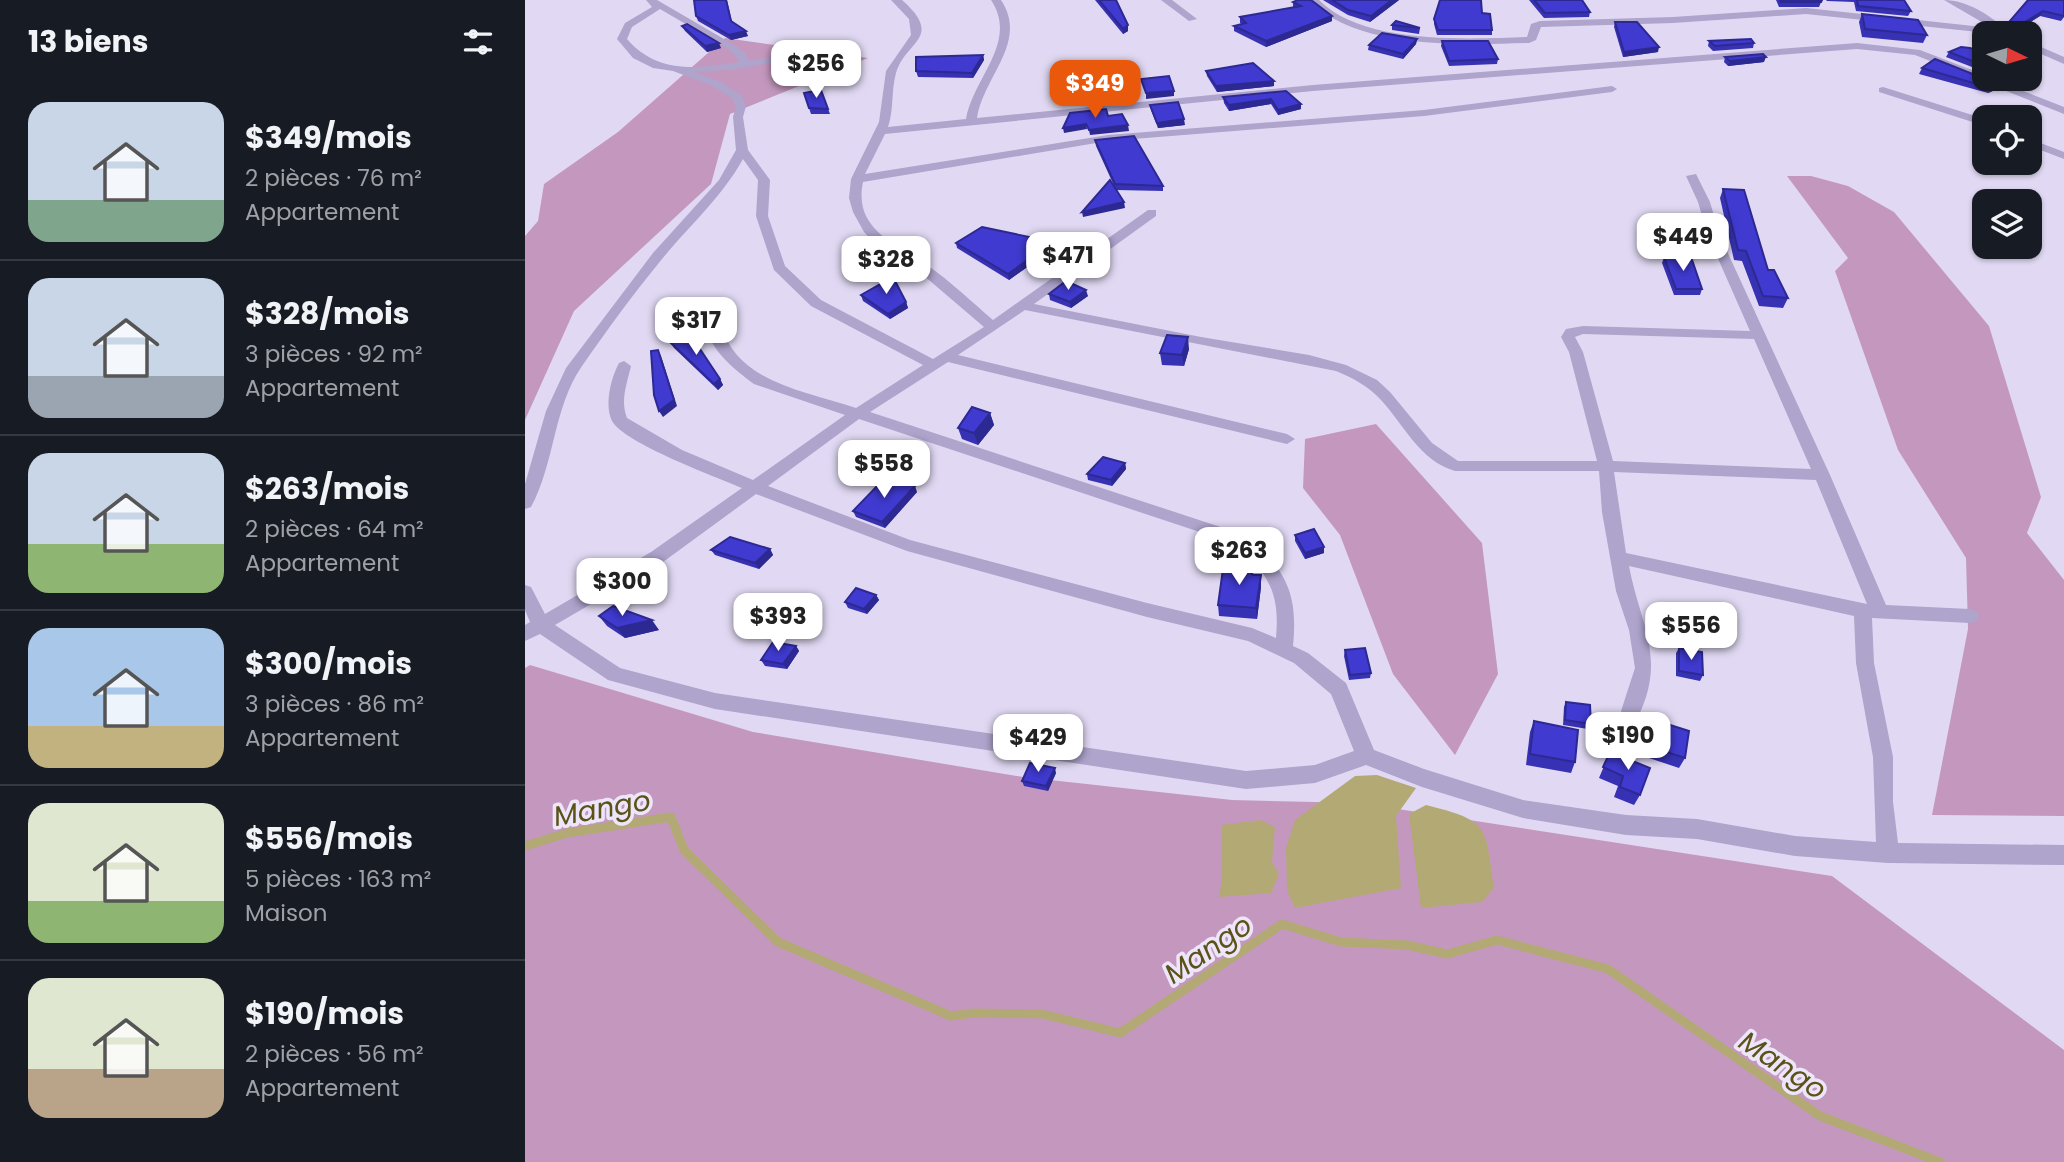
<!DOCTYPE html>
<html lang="fr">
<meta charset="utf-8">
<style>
body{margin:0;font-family:Poppins,sans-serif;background:#20242c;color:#f1f3f6;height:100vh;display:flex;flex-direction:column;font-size:26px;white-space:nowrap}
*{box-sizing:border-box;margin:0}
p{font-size:23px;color:#9ea1a6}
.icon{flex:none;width:38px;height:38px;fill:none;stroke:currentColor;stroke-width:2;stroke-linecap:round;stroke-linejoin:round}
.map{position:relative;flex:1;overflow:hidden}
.panel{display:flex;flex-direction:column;background:#171b24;width:525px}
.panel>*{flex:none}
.needle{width:46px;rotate:95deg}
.fabs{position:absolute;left:1447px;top:21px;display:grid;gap:14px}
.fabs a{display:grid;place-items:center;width:70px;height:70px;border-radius:14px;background:#171b24;box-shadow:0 2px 5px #0004;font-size:35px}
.price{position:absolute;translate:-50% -60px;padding:0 16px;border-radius:14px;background:#fff;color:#222;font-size:23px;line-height:46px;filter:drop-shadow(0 2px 4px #0008)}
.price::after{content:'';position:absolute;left:50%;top:42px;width:21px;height:16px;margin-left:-10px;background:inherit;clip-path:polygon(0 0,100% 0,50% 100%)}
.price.active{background:#ea580c;color:#fff}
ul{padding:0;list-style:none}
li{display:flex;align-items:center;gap:21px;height:175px;padding:0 28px}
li+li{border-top:2px solid #363941}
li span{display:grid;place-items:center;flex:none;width:196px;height:140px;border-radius:21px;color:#555}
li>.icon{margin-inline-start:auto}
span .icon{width:84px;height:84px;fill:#fffc;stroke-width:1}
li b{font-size:30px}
h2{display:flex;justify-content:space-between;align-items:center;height:84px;padding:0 28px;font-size:30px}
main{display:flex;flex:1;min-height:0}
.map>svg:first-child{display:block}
</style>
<main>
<section class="panel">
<h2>13 biens<svg class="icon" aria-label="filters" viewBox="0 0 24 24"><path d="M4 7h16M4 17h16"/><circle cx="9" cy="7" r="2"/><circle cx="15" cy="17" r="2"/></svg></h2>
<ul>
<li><span style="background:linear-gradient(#c9d6e8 70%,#7fa58c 0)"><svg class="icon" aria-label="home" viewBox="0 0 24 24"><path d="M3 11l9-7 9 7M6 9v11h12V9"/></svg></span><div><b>$349/mois</b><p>2 pièces · 76 m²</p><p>Appartement</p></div></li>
<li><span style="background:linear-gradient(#c9d6e8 70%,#9aa5b1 0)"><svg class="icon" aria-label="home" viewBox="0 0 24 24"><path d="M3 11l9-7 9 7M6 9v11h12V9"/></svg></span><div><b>$328/mois</b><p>3 pièces · 92 m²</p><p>Appartement</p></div></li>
<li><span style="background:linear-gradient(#c9d6e8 65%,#8fb573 0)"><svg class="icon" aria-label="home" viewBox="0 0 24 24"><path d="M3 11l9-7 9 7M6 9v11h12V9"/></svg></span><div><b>$263/mois</b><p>2 pièces · 64 m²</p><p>Appartement</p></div></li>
<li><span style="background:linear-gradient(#a9c7e8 70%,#c2b280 0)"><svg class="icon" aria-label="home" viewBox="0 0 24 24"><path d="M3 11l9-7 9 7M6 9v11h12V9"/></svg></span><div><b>$300/mois</b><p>3 pièces · 86 m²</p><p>Appartement</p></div></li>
<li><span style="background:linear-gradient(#dfe7d0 70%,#8fb573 0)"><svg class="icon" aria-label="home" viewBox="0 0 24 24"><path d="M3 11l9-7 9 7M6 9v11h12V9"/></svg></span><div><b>$556/mois</b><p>5 pièces · 163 m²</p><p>Maison</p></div></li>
<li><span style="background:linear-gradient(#dfe7d0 65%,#b9a48a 0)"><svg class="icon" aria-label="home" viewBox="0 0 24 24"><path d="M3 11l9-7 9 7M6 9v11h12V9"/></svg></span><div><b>$190/mois</b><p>2 pièces · 56 m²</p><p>Appartement</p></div></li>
</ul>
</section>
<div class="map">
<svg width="1539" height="1162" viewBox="0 0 1539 1162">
<rect width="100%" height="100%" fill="#e1d9f3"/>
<!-- green -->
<g fill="#c498be">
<polygon points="200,38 343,58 205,114 186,184 49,311 0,420 0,236 13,221 19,184 93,132"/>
<polygon points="1262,176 1286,176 1323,186 1369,212 1464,326 1516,497 1502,533 1539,580 1539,816 1407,815 1443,629 1441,558 1373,450 1310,271 1323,258"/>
<polygon points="851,424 957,543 973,674 930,755 868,674 815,535 778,488 780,439"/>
<polygon points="5,665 228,732 498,777 707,800 834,803 1307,876 1539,1050 1539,1162 0,1162 0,668"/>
</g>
<!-- water -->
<g fill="#b3a975">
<polygon points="852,775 891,788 871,816 876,888 770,908 762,890 761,848 770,820 830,776"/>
<path d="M901,805c64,16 59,20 68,83l-12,14 -61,6 -12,-94z"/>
<path d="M735,820l15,7 -3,35 7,12 -8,19 -52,4c5,-23 2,-48 3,-72z"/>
</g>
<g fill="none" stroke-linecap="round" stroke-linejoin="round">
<!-- stream -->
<polyline stroke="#b3a975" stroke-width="9" points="0,846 42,833 146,817 159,850 253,942 426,1016 449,1013 517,1014 595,1033 757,924 816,942 882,945 922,954 972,940 1083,969 1295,1116 1415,1162"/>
<!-- street -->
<g fill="#aea4cc" fill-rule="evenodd">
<path d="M121,0h11l79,46 9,7 4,8 62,-10 2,2 -5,3 -72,13 -41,3 26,10 21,14 4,10 -3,11 5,33 22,30 -2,36 17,50 36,34 112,59 51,-32 -68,-58 -40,-24 -12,-13 -11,-20 -4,-14 2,-19 28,-57 7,-51 25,-36 -2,-16 -18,-19h11c43,38 3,41 -6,73 -5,18 -2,37 -8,54l78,-8c7,-41 53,-77 25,-119h10c28,42 -18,77 -24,118l336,-33 544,-42 63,7 65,25v4h8l71,28v7l-149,-59 -58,-6 -544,42 -428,43 -20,40 243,-39 316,-25 188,-24 5,3 -5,3 -188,24 -316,25 -245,41c-10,48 33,61 64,83 23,16 45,37 66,55l155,-110h8v6l-122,88 167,33 108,18 37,10 31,15 13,12 42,51 26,18h139l-28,-109 -8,-15 5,-8 17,-3 167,5 -42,-95 -10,-34 -12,-26 10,-2 14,28 10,34 110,239 56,130 84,4 6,2 3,5 -3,5 -6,2 -98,-5 2,45 19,94v45l5,41 166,2v20l-176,-2 -93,-7 -98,-17 -71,-4 -103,-17 -101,-31 -56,-22 -51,18 -69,6 -531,-80 -107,-29 -68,-46 -15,7v-16l5,-3 -5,-12v-25l6,2 14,27 106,-62 91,-64c-26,-11 -118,-45 -130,-67 -8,-16 -1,-43 7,-58l5,-2 7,5c-4,17 -11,35 -4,52l55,32 71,30 92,-65 -91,-31c-22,-16 -58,-45 -47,-77h10l2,3c6,71 81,79 137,98l67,-43 -112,-59 -37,-36 -18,-54 2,-36 -15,-21c-21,38 -53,66 -81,100 -28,34 -55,71 -80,107 -29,42 -27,97 -51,141l-6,2v-25l21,-73 20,-43 87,-115 66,-73 17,-30 -3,-33 3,-11 -4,-8 -19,-12 -40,-15 -20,-3 -20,-10 -16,-19 8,-16 27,-16zM135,9l70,41 10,12c-42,7 -83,12 -113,-23l5,-12zM500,310l311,61c17,7 32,15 45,29 23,25 39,61 74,71h144l3,41 14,79 13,39 6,38 -14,43 3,6 7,2 7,-2c29,-60 2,-92 -9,-151l225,50 2,47 17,94 3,85 -81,-6 -98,-17 -71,-4 -103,-15 -99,-31 -50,-19 -28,-67 -38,-30 -15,-7c5,-52 -6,-72 -42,-109l-381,-125 78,-50 339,82 8,-5 -8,-5 -329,-79zM1058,334l171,5 57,130 -198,-8 -30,-109 -8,-15zM334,419l380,126c30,32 41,48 37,93l-24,-10 -105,-25 -237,-63 -142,-54zM1089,472l202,8 51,124 -241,-51zM231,494l151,57 240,66 101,24 46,22 37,31 23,57 -39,14 -69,6 -531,-78 -95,-25 -65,-43 108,-63z"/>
<polygon points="636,0 647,0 672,19 664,21"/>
<path d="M783,0h11c44,45 150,39 208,37l4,-13 9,-3 133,-4 133,-9 186,20 -48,-28c23,0 48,16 64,32l-20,1 -182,-19 -133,9 -132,4 -5,13 -7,3c-66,2 -171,7 -221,-43z"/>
<polygon points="1505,42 1539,57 1539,64 1505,49"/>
<polygon points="1358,87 1460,119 1460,126 1354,92 1354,88"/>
<polygon points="1505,139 1539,152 1539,159 1505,146"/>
</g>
</g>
<!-- wall -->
<g fill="#3732b3">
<polygon points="169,0 202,0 207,22 223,36 206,40 173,21 171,16"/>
<polygon points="570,0 591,0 603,25 603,31 598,34"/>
<polygon points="798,0 874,0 845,22 823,15"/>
<polygon points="1004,0 1057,0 1065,12 1064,17 1019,18"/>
<polygon points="1251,0 1297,0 1294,7 1254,7"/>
<polygon points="1301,0 1379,0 1386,11 1383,16 1331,11 1329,2 1302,1"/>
<polygon points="1539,0 1539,17 1536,21 1515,16 1488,33 1482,27 1484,22"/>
<polygon points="768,2 807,16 807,21 741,47 709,31 709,26 717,24 715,23 715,17 770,7 768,7"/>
<polygon points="957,13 967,30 967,35 912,35 909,24 909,19"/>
<polygon points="1337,14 1402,35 1398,43 1337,37 1334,22"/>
<polygon points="1090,22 1133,52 1098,57 1089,27"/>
<polygon points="867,25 895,28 894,34 867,30"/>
<polygon points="157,26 196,48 182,52 160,31"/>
<polygon points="892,39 891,44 878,59 843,50 844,45"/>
<polygon points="917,41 973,59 972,64 924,66 916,46"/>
<polygon points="1184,41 1229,43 1228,48 1188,51 1183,46"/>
<polygon points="1424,52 1460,53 1460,72 1421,57"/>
<polygon points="458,55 459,60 448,78 393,77 391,71"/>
<polygon points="1200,57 1239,62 1203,66 1199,62"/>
<polygon points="1397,68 1473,84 1470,90 1463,93 1394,74"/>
<polygon points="681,71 749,81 749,86 692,92 682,76"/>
<polygon points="1471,79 1486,79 1483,82"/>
<polygon points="296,90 305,114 286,114 279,93"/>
<polygon points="761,91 776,104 776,109 753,115 746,104 704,111 699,103 698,97"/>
<polygon points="625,105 660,125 633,128 626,110"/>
<polygon points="570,140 638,186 638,191 591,190 571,146"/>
<polygon points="1198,189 1243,270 1263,298 1258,308 1234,306 1217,261 1209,260 1195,198"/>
<polygon points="431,243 529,248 484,280 432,248"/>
<polygon points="1139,257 1177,289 1175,295 1149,295 1137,263"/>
<polygon points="524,294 563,296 546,308 525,300"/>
<polygon points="336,295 381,302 383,308 365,319 338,301"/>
<polygon points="145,342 195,379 198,385 193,390 149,348"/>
<polygon points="664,349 659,366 637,365 635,353"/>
<polygon points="465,413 469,425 453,445 437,439 433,428"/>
<polygon points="600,463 601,469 587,486 563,480 562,474"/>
<polygon points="365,488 392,492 360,528 331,517 328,511"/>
<polygon points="770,535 799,553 780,559 770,541"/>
<polygon points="245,549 248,555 234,569 190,555 186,550"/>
<polygon points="728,575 736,575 736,587 732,619 694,616 693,605"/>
<polygon points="351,595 354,600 342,614 323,608 320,602"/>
<polygon points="74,616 134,630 100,638 82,626"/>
<polygon points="271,646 274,651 262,669 240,666 236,660"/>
<polygon points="1154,648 1178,675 1175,681 1151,676 1151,653"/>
<polygon points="820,650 846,673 845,678 824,680 819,656"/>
<polygon points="1041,702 1066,724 1063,729 1038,725 1039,707"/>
<polygon points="1126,719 1160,758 1154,768 1115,755 1120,729"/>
<polygon points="1009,721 1050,762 1046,773 1001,765 1005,732"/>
<polygon points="1085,752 1115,795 1109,805 1089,797 1093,786 1074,778"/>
<polygon points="531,773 523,791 499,786 497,781"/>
</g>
<!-- shaded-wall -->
<g fill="#2d2992">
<polygon points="867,0 874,0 845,22 846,16"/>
<polygon points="1518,11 1515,16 1488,33 1482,33"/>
<polygon points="807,16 807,21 741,47 741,41"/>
<polygon points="603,25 603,31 598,34 598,29"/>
<polygon points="221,31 223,36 206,40 204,35"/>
<polygon points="892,39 891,44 878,59 878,54"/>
<polygon points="194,43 196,48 182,52 180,46"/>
<polygon points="1134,47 1133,52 1098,57 1099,52"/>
<polygon points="458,55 459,60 448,78 447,73"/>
<polygon points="1241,57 1239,62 1203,66 1205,61"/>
<polygon points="749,81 749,86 692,92 691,86"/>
<polygon points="1473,84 1470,90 1463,93 1465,88"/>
<polygon points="649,91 649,96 621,99 621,93"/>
<polygon points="579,97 579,103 552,106 551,100"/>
<polygon points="746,99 746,104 704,111 704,105"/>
<polygon points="776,104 776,109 753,115 753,110"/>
<polygon points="659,119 660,125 633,128 632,123"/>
<polygon points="561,124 562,129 539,133 538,128"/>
<polygon points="603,125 604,131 565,135 564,130"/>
<polygon points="599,202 600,208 558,217 557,212"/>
<polygon points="528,242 529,248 484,280 483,274"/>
<polygon points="561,290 563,296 546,308 545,302"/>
<polygon points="381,302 383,308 365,319 363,314"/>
<polygon points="663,337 664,349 659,366 657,355"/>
<polygon points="133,350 136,356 152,406 138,417 134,411"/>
<polygon points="195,379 198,385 193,390 189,384"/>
<polygon points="465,413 469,425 453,445 449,433"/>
<polygon points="600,463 601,469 587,486 586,480"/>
<polygon points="390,486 392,492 360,528 357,522"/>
<polygon points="799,547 799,553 780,559 780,553"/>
<polygon points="245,549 248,555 234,569 230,563"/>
<polygon points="736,575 736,587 732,619 731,608"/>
<polygon points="351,595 354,600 342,614 339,609"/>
<polygon points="127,620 134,630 100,638 92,628"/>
<polygon points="271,646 274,651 262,669 258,664"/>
<polygon points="530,768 531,773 523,791 521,786"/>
</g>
<!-- building -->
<g fill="#403ad0" stroke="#2d2992" stroke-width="2">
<polygon points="169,0 201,0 206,21 221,31 204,35 171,16"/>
<polygon points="574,0 591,0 603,25 598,29"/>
<polygon points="773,0 786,0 807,16 741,41 709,26 721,23 715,17 776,6 768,2"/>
<polygon points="807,0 867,0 846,16 823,10"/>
<polygon points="915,0 956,0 957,13 965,14 967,30 913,30 909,19"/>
<polygon points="1009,0 1057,0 1065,12 1020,13"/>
<polygon points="1255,0 1297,0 1296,2 1256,2"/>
<polygon points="1332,0 1379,0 1386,11 1333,6"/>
<polygon points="1503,0 1539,0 1539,16 1518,11 1482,33 1474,33 1477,30 1488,29 1484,22"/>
<polygon points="1337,14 1393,20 1402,35 1340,29"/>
<polygon points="871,21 895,28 867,25"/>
<polygon points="1090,22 1112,22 1134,47 1099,52"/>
<polygon points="162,24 194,43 180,46 157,26"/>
<polygon points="857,33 892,39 878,54 844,45"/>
<polygon points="1226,39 1229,43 1190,46 1184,41"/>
<polygon points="917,41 963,41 973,59 924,61"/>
<polygon points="1436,47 1445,48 1460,53 1460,66 1424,52"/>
<polygon points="1238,54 1241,57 1205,61 1200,57"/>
<polygon points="458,55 447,73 391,71 391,57"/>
<polygon points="1410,59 1473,84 1465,88 1397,68"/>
<polygon points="728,63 749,81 691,86 681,71"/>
<polygon points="644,76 649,91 621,93 616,79"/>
<polygon points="296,90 303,109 284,108 279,93"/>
<polygon points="577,91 579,97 551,100 554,93"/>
<polygon points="761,91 776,104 753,110 746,99 704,105 698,97"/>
<polygon points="653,102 659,119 632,123 625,105"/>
<polygon points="581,109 583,116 597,114 603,125 564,130 561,124 538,128 545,113"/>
<polygon points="609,136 638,186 590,184 570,140"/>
<polygon points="585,180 599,202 557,212"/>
<polygon points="1198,189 1219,190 1243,270 1249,270 1263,298 1238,296 1221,251 1213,250"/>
<polygon points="457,227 528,242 483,274 431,243"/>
<polygon points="1139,257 1166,257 1177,289 1151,289"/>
<polygon points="368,277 381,302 363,314 336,295"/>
<polygon points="541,281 561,290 545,302 524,294"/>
<polygon points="642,335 663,337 657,355 635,353"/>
<polygon points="167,337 195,379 189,384 145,342"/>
<polygon points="133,350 149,400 134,411 129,395 126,351"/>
<polygon points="447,407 465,413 449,433 433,428"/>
<polygon points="578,457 600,463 586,480 562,474"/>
<polygon points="374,478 390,486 357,522 328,511 353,485 365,488"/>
<polygon points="789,529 799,547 780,553 770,535"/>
<polygon points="205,537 245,549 230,563 186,550"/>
<polygon points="715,561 728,575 736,575 731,608 693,605 698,569"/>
<polygon points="331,588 351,595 339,609 320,602"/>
<polygon points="88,606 127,620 92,628 74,616"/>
<polygon points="248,642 271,646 258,664 236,660"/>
<polygon points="840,648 846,673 825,675 820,650"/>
<polygon points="1154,648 1177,652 1178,675 1154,671"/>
<polygon points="1041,702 1065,705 1066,724 1040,720"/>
<polygon points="1126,719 1164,731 1160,758 1120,745"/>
<polygon points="1009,721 1053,730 1050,762 1005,754"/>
<polygon points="1085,752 1125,768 1115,795 1095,787 1098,776 1078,767"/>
<polygon points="505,763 530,768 521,786 497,781"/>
</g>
<g text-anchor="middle" stroke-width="7" stroke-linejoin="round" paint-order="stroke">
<!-- near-water labels -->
<g font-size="28" font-style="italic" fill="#5c5218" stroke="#ede6fb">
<text transform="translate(77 808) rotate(-10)" y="10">Mango</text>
<text transform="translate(683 949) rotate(-34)" y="10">Mango</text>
<text transform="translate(1258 1065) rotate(34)" y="10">Mango</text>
</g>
</g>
</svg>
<div class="fabs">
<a><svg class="needle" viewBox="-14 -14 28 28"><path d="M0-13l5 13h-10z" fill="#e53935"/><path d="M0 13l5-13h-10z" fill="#9ea1a6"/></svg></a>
<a><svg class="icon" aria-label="locate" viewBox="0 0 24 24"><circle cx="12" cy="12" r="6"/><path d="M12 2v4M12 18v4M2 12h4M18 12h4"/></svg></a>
<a><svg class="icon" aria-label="layers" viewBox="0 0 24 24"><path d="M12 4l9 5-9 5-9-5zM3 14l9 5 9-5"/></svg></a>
</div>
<b class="price" style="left:291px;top:100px">$256</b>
<b class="price active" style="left:570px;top:120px">$349</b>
<b class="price" style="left:1158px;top:273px">$449</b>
<b class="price" style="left:543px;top:292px">$471</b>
<b class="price" style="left:361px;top:296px">$328</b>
<b class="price" style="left:171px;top:357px">$317</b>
<b class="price" style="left:359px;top:500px">$558</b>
<b class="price" style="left:714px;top:587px">$263</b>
<b class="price" style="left:97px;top:618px">$300</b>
<b class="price" style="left:253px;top:653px">$393</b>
<b class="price" style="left:1166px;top:662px">$556</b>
<b class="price" style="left:1103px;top:772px">$190</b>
<b class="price" style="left:513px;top:774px">$429</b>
</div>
</main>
